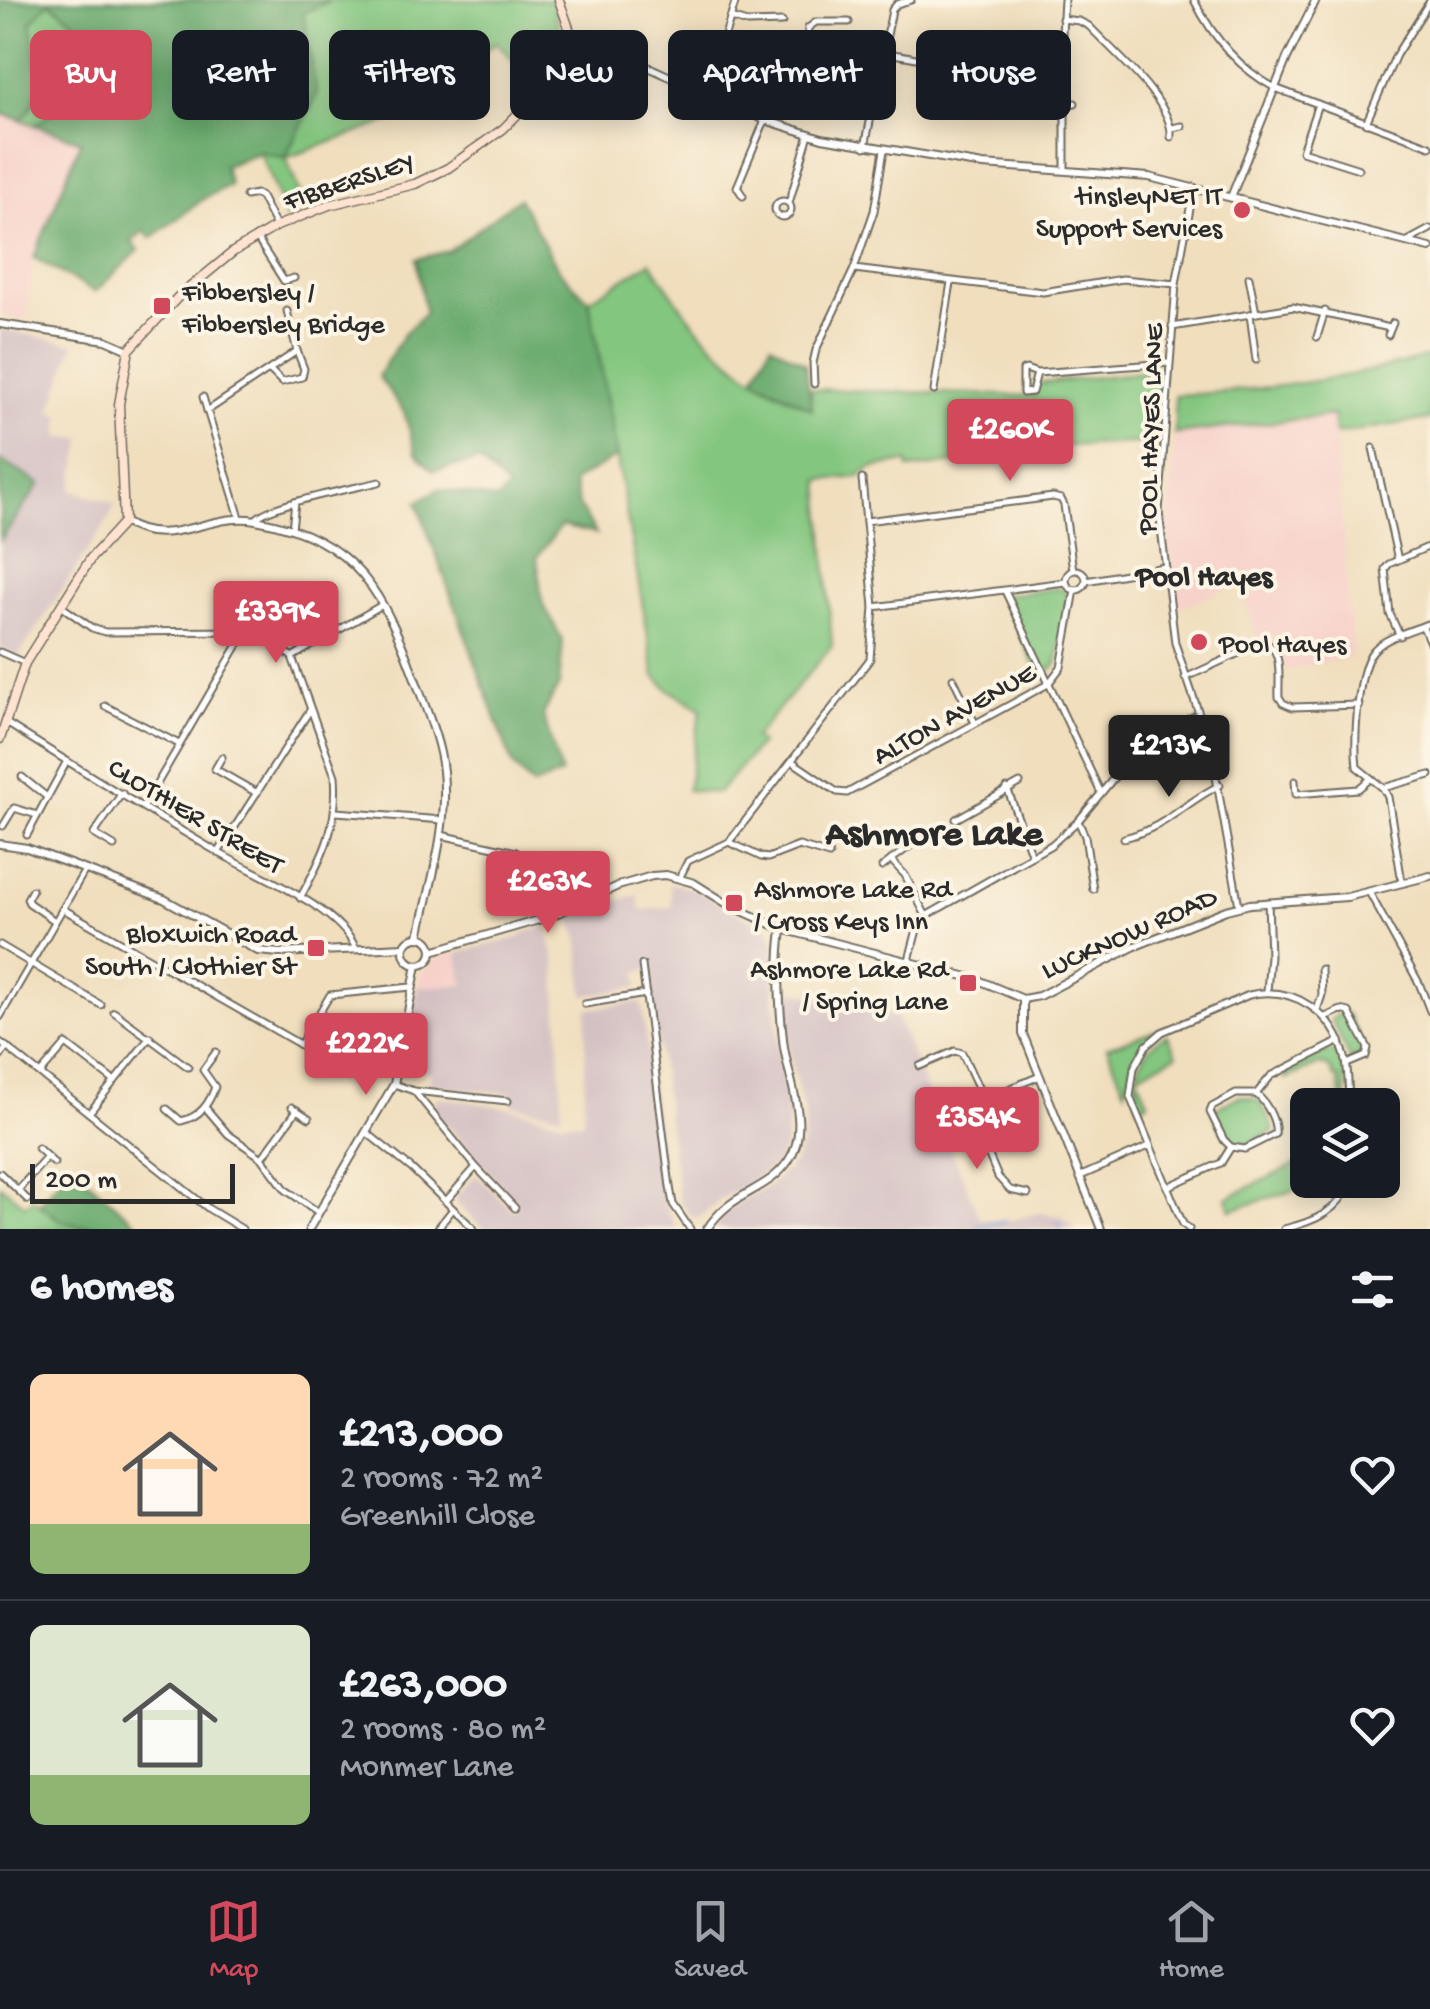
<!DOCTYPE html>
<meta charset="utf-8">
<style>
body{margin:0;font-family:"Gochi Hand",sans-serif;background:#20242c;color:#f1f3f6;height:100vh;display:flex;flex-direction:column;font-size:38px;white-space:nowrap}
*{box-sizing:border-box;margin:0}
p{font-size:32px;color:#9ea1a6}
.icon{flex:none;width:55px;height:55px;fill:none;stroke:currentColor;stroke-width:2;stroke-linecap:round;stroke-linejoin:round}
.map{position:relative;height:1229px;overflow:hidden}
.side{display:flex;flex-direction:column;background:#171b24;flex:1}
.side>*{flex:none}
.banner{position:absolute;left:30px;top:30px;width:1370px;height:90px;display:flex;gap:20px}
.buttons{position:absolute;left:1290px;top:1088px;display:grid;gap:20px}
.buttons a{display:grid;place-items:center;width:110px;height:110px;border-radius:15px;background:#171b24;box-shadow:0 5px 25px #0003;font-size:50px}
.scale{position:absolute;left:30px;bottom:25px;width:205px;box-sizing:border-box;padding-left:10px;border:5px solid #2b2b2b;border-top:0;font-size:28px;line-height:35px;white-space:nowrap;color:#2b2b2b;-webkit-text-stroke:8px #fcf5e5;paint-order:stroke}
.price{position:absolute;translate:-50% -85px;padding:0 22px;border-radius:10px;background:#d1495b;color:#fff;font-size:32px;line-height:65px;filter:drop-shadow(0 2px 5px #0008)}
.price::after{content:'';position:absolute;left:50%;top:60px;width:30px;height:22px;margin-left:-15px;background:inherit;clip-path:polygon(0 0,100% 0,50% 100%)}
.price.active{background:#222;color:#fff}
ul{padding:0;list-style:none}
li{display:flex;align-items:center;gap:30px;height:250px;padding:0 30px}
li+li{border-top:2px solid #363941}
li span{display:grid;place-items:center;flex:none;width:280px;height:200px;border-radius:15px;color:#555}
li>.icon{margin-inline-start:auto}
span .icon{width:120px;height:120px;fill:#fffc;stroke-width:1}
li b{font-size:42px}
h2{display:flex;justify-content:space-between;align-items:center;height:120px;padding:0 30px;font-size:42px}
.tag{padding:0 35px;border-radius:15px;background:#171b24;box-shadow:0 5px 25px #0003;font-size:35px;line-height:90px}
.tag.active{background:#d1495b;color:#fff}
.menu{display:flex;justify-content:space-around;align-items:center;height:140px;border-top:2px solid #363941;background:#171b24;font-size:28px;color:#9ea1a6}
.menu a{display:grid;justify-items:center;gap:5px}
.menu .active{color:#d1495b}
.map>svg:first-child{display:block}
</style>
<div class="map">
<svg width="1430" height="1229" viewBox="0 0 1430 1229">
<rect width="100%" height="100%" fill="#fcf5e5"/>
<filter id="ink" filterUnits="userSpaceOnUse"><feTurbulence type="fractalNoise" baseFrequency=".01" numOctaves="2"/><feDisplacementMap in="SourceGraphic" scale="20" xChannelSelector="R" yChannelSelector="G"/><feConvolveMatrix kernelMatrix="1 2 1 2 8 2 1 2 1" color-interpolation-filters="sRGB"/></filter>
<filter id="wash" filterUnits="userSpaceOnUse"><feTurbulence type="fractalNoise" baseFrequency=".0048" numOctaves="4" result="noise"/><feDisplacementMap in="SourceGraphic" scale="40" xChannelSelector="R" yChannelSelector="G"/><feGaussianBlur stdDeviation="2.25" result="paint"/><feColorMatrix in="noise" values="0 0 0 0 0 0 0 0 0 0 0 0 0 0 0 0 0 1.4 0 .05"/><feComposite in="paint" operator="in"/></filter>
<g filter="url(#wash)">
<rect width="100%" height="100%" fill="#f0debd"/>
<!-- built -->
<g fill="#f7d0c9">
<polygon points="0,113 81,140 34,258 25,321 0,314"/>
<polygon points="1334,415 1352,657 1285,670 1278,640 1269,634 1257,639 1241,583 1175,609 1168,530 1175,434"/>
<polygon points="457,953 464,985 417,987 421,973 441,956"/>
</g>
<!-- industrial -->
<g fill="#d2bec1">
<polygon points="0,329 74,344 51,412 61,415 59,437 83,438 72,490 115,504 108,520 18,657 0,647"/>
<polygon points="670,883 693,889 769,930 774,939 774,994 780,1064 790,1111 785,1149 775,1166 723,1198 699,1218 690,1216 679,1200 648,970 637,972 638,987 584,996 578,937 569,915 638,895 641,910 672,907"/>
<polygon points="546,926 556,962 562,1115 513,1105 511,1093 429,1085 430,1072 403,1067 417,987 464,985 457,953 521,937 521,934"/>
<polygon points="788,990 896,1016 980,1219 1013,1220 1038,1213 1061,1216 1076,1229 715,1229 723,1215 742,1200 768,1187 795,1162 804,1135 804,1113 788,1048"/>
<polygon points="638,1002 642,1006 666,1203 676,1229 484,1229 456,1203 455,1197 476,1175 513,1211 519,1205 430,1106 439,1097 517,1109 564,1122 583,1121 587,1009"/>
</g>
<!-- green -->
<g fill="#83c67f" stroke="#577855" stroke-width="2.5">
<path d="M0,0h553c9,50 17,44 -16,86l-41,-44 -97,76 -113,40 19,50 -19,9 -26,-64 -36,13 6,19 -24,12 -55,41 -7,-7 -13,11 8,8 -44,42 -61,-34 47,-118 -81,-27z"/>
<path d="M651,262c27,43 60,89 104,117 17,11 37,20 56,29v-19l224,7 1,-12 126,-14 -5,72 -140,6 -4,7 -104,14 -2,-7 -36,6 -12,9 -39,3 12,166 -78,92 7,5 -43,50 -31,-3 14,-81 -33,-20 -13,-13 -66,-376z"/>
<path d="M1430,356v63l-95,15 -2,-19 -158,19v-39c80,-3 179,-17 255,-39z"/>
<polygon points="1061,588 1068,596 1057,664 1040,679 1003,595"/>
<polygon points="1341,1013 1348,1014 1365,1050 1364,1054 1351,1060 1331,1020"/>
<polygon points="1162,1028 1138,1050 1125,1090 1107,1047"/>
<path d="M1167,1034l10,21 -40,20 11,27 -10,5c-9,-28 3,-59 29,-73z"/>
<path d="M1327,1051h7c14,13 11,36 12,54h-3l-5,-28h-4l-4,-9 -11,-4 -34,15 -2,-7z"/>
<polygon points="1240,1096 1259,1100 1273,1127 1273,1132 1246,1145 1229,1141 1214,1114 1219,1106"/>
<polygon points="1307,1159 1308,1180 1316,1180 1305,1187 1231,1210 1227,1198"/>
<polygon points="71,1166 143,1229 0,1229 0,1185 25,1205 33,1199 39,1204"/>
</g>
<!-- forest -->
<g fill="#6aab6e" stroke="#4a6b4c" stroke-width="2.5">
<path d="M0,0h331l-28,13 14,82 -32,63 -25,-6 -36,14 6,19 -24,12 -55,41 -7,-7 -13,11 8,8 -44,42 -61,-34 47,-117 -46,-16 56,-40 11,-27 -30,-39 -23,-17 -18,21c4,33 18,71 -10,97l-21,-7z"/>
<polygon points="519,198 559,270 589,300 617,456 573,482 579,506 596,534 561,526 537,557 542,602 563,641 559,685 543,715 561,774 533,786 513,766 417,502 439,489 498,500 508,488 479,461 433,471 416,453 404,412 378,376 404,334 425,313 416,259 449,251"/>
<polygon points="771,344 805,363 812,409 754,378"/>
<polygon points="0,460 40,484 0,541"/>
<polygon points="71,1166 143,1229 77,1225 61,1221 39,1204"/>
</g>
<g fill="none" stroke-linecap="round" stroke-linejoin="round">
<!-- stream -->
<g stroke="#74a9e1" stroke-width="2.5">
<polyline points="1058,1222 1061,1229"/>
<polyline points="977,1225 1006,1222"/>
</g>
</g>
</g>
<g filter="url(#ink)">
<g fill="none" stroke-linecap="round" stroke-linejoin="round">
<!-- minor casing -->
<g stroke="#706a5e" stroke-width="9">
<g id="minor">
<path d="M1194,0c19,38 44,68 81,88l155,58"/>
<polyline points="730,18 747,23 782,22"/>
<path d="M1062,19l17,2 10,5c23,25 85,76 82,111"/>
<polyline points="849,22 816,22 808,28 806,63 814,69 876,77"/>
<polyline points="1061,50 1064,0"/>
<path d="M882,52c45,7 90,19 135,22"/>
<polyline points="1023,82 1017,74 1025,65"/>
<polyline points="703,94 714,70 736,0"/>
<polyline points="1318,104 1302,151 1359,169"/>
<polyline points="1366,123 1396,55 1430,1"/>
<polyline points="1172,128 1182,126"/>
<polyline points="865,147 892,10 897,4 911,0"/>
<polyline points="1065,169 1065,105 1075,103"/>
<polyline points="1194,187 1176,284 1159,512 1175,643 1211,749 1239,906"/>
<polyline points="246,196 256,194 261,197 276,226"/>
<polyline points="743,196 737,187 765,120"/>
<circle cx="783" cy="209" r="8"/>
<polyline points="789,203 809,134"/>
<polyline points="256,237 284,281 294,278"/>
<polyline points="1406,242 1430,229"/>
<polyline points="854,269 1043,292 1123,279 1176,284"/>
<polyline points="1249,277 1256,313"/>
<polyline points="1250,314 1256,360"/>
<polyline points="1172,327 1293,307 1390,328"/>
<polyline points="1388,335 1393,323"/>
<polyline points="1317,337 1325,311"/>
<polyline points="270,370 282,382 302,377 304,369 297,351"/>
<polyline points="1037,373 1032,392 1023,393 1023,370 1026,369 1037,373 1169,363"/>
<polyline points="814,384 813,363 816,350 854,269 874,211 884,150"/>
<polyline points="934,391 951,282"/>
<polyline points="203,397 240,518"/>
<polyline points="207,411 297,351 287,311"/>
<polyline points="1373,448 1398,560"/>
<path d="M256,519c12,-15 99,-31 123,-37"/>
<polyline points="866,521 1053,497 1061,499 1064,505 1073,570"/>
<polyline points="292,529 295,502"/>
<circle cx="1076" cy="580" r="10"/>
<polyline points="1086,581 1165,567"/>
<polyline points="1005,591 1100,791"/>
<path d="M61,606l31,22 13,4 141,-1 21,6 25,20 43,119c4,49 -12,81 -35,122"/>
<polyline points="874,607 1065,582"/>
<polyline points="1423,627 1430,643"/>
<polyline points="1400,636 1390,614 1385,569 1389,564 1430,546"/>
<polyline points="0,652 25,663"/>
<polyline points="292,657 382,605"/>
<polyline points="953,678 975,723"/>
<path d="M1185,678l78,-36c21,6 15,36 16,55l4,6 9,4 67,-2"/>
<polyline points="105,706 179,744"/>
<path d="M8,724c69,44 140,87 211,129 38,22 120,54 137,96"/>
<polyline points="222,757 215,769 257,793"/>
<polyline points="793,762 837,792 847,793 1048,684 1061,667 1075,590"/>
<polyline points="22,777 47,797"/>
<polyline points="1295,781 1296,794 1358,789 1369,780"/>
<polyline points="1007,788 1032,856"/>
<polyline points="1383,788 1430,775"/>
<polyline points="144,806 246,631"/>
<polyline points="336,812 443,820"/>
<polyline points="956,819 1020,783"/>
<polyline points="1078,821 1085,836 1093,889"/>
<polyline points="3,826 14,808 37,815"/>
<polyline points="27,835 67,761"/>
<polyline points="441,835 516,852"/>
<path d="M1124,838c44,-11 59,-35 96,-53"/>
<polyline points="729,842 761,857 768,858 799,846 829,855"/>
<polyline points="114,846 94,834 122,793"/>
<polyline points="218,853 310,710"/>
<polyline points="891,860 905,875 926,916"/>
<polyline points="882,867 910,846"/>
<polyline points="680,877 688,861 729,842 870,659 874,607 862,479"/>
<path d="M1402,882l-14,-85 -5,-9 -26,-21c-3,-25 0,-97 16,-116 12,-14 40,-21 57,-28"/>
<polyline points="32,890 27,899 29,903 55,921"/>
<polyline points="1369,892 1419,983 1430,1011"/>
<polyline points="63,909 308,1049 397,1072"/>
<polyline points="0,945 101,1005"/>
<polyline points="909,960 919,922 926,916 1051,845 1078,821 1143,743 1198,714"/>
<polyline points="642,965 670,1187 673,1204 690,1229"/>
<polyline points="1267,991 1270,956 1268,902"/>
<polyline points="585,1004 646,994"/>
<polyline points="1317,1010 1322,995 1321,969"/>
<polyline points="114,1012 188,1067"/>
<polyline points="0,1017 85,870"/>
<polyline points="1325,1017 1341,1010 1349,1012 1368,1048 1366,1056 1347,1064"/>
<polyline points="0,1042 209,1209 242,1229"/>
<polyline points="300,1045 330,995 411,987"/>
<polyline points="0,1057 7,1047"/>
<polyline points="920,1066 955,1051 962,1053 984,1100"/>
<polyline points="41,1073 66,1044 114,1081"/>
<polyline points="394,1084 414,1091 508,1101"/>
<polyline points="414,1091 476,1167 515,1208"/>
<polyline points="968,1106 998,1177 1010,1190 1028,1194"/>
<polyline points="205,1107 228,1134 262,1158 286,1190 318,1212"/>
<polyline points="292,1107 309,1118"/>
<path d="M167,1109l14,12c19,-4 28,-17 34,-34l-12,-17 13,-18"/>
<polyline points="89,1113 150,1037"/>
<polyline points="943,1116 1040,1076"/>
<polyline points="366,1132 412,1169 474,1229"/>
<polyline points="1231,1147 1224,1140 1210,1112 1212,1107 1236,1094 1256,1094"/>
<polyline points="38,1148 54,1163"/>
<polyline points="262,1158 297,1110"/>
<polyline points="0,1173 28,1200"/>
<polyline points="1081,1176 1149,1146"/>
<path d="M1167,1187l54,-24 10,-16 14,2 30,-15c2,-13 -9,-32 -19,-40l15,-18 69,-35"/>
<polyline points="18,1190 47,1157"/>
<polyline points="446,1201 476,1167"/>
<polyline points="437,1229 453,1209"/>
<path d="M1189,1229l-6,-5 -53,-127 4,-29 12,-22 16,-14 87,-37c45,-10 85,18 96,62 4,15 3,32 4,48"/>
<path d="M1284,1229c32,-8 54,-17 68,-49"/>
</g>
</g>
<!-- tertiary casing -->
<g stroke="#706a5e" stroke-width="10">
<g id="tertiary">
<polyline points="576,48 600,45 765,120 822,138 983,165 1149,177 1430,248"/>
<polyline points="1231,197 1287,58 1316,0"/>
<polyline points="0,324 106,340 129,350"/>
<path d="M124,522c44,29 86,-11 132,-2 103,19 128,75 161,164 10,28 23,57 26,87 6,56 -13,112 -24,166"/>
<polyline points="0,844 27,848 164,899 258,951 280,953 404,947"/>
<circle cx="418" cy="951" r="14"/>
<polyline points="432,951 549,917 618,886 652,876 666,875 694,883 729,905 782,929 976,979 1023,999"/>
<polyline points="1023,999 1039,996 1133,947 1226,910 1250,904 1347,897 1430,876"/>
<polyline points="1023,999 1023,1034 1101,1229"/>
<polyline points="309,1229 394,1084 417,965"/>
<path d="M707,1229c25,-39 60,-36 82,-69 23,-35 -3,-84 -6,-121 -4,-37 -6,-73 -1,-109"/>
</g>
</g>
<!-- secondary casing -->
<g stroke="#706a5e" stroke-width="11">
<polyline id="secondary" points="0,739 25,663 91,558 124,522 119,404 129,350 178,297 233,252 277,226 329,205 415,184 448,168 503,129 571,60 576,48 559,0"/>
</g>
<!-- minor -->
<use href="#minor" stroke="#fff" stroke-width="5"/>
<!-- tertiary -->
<use href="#tertiary" stroke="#fff" stroke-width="6"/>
<!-- secondary -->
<use href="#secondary" stroke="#fee3d1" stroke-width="8"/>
</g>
</g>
<!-- markers -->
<g fill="#d1495b" stroke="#fcf5e5" stroke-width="4">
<circle cx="1242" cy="210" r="10"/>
<rect x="152" y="296" width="20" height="20" rx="5"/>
<circle cx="1199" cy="642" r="10"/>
<rect x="724" y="893" width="20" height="20" rx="5"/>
<rect x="306" y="938" width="20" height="20" rx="5"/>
<rect x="958" y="973" width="20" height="20" rx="5"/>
</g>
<g text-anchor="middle" stroke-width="8" stroke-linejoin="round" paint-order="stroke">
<!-- street labels -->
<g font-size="28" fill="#2b2b2b" stroke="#fcf5e5">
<text transform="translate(348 179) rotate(-18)" y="10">FIBBERSLEY</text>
<text transform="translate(1148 429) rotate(-88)" y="10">POOL HAYES LANE</text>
<text transform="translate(953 712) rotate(-29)" y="10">ALTON AVENUE</text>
<text transform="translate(197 814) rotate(31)" y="10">CLOTHIER STREET</text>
<text transform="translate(1128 931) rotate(-24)" y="10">LUCKNOW ROAD</text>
</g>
<!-- poi labels -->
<g font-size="28" fill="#2b2b2b" stroke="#fcf5e5" text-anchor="end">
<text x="1222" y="204">tinsleyNET IT<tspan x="1222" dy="32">Support Services</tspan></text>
<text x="182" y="300" text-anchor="start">Fibbersley /<tspan x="182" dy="32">Fibbersley Bridge</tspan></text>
<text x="1219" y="652" text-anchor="start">Pool Hayes</text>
<text x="754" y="897" text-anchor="start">Ashmore Lake Rd<tspan x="754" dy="32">/ Cross Keys Inn</tspan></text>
<text x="296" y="942">Bloxwich Road<tspan x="296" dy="32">South / Clothier St</tspan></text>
<text x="948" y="977">Ashmore Lake Rd<tspan x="948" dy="32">/ Spring Lane</tspan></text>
</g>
<!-- neighbourhood labels -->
<g font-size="30" font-weight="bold" fill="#2b2b2b" stroke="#fcf5e5">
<text x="1204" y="585">Pool Hayes</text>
</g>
<!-- district labels -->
<g font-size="38" font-weight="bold" fill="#2b2b2b" stroke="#fcf5e5">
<text x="934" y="843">Ashmore Lake</text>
</g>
</g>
</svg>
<div class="buttons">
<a><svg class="icon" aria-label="layers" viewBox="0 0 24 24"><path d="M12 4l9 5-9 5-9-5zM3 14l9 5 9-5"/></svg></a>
</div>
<div class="scale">200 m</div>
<b class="price" style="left:1010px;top:484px">£260K</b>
<b class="price" style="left:276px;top:666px">£339K</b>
<b class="price active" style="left:1169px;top:800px">£213K</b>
<b class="price" style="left:548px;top:936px">£263K</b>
<b class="price" style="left:366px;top:1098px">£222K</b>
<b class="price" style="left:977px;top:1172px">£354K</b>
<div class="banner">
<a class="tag active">Buy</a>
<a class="tag">Rent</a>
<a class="tag">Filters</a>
<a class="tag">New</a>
<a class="tag">Apartment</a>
<a class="tag">House</a>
</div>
</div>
<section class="side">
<h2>6 homes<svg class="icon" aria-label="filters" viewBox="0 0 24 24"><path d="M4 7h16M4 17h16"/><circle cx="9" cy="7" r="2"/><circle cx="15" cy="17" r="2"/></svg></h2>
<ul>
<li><span style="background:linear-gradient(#ffd9b3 75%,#8fb573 0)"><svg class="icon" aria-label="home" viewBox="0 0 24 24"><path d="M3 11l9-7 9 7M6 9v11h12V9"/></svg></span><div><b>£213,000</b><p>2 rooms · 72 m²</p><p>Greenhill Close</p></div><svg class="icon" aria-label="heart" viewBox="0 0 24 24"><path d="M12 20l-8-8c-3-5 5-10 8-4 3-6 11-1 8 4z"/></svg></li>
<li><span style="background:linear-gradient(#dfe7d0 75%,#8fb573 0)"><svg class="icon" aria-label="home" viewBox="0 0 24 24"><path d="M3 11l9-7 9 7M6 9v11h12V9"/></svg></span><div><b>£263,000</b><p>2 rooms · 80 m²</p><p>Monmer Lane</p></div><svg class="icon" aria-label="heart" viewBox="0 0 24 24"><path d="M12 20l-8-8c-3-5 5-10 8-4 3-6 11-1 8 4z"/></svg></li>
</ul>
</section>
<nav class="menu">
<a class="active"><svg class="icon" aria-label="map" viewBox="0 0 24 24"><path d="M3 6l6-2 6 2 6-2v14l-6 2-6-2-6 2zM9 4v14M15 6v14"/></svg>Map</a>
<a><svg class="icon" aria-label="saved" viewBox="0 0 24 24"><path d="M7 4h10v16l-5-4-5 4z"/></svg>Saved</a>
<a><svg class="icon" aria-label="home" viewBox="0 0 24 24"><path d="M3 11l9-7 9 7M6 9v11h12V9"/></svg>Home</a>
</nav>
